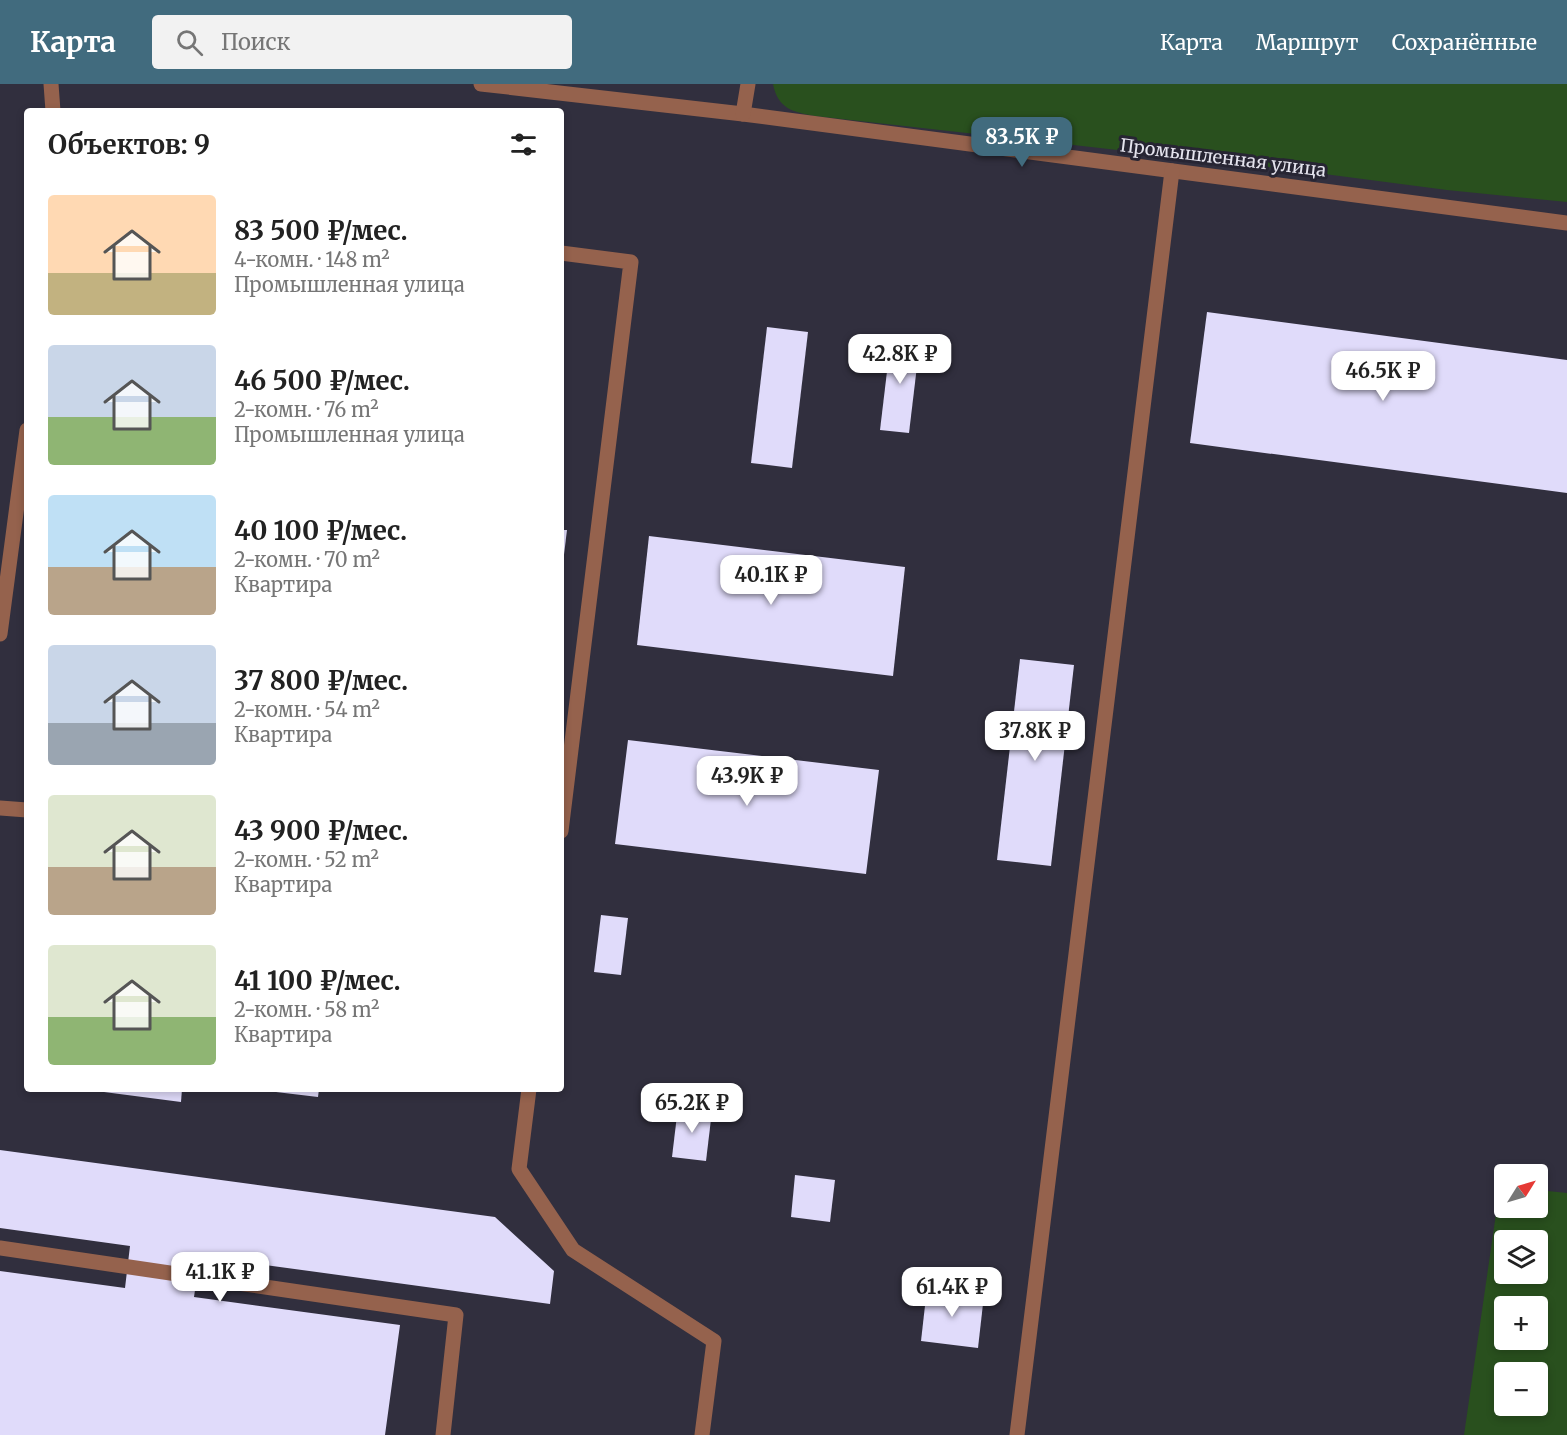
<!DOCTYPE html>
<html lang="ru">
<meta charset="utf-8">
<style>
body{margin:0;font-family:Merriweather,serif;background:#f2f2f2;color:#222;height:100vh;display:flex;flex-direction:column;font-size:22px;white-space:nowrap}
*{box-sizing:border-box;margin:0}
p{font-size:20px;color:#767676}
.icon{flex:none;width:33px;height:33px;fill:none;stroke:currentColor;stroke-width:2;stroke-linecap:round;stroke-linejoin:round}
.map{position:relative;flex:1;overflow:hidden}
.details{position:absolute;left:24px;top:24px;width:540px;height:984px;display:flex;flex-direction:column;background:#fff;border-radius:6px;box-shadow:0 3px 9px #0003}
.details>*{flex:none}
.needle{width:39px;rotate:53deg}
.tools{position:absolute;left:1494px;top:1080px;display:grid;gap:12px}
.tools a{display:grid;place-items:center;width:54px;height:54px;border-radius:6px;background:#fff;box-shadow:0 3px 9px #0003;font-size:30px}
.price{position:absolute;translate:-50% -51px;padding:0 14px;border-radius:12px;background:#fff;color:#222;font-size:20px;line-height:39px;filter:drop-shadow(0 2px 3px #0008)}
.price::after{content:'';position:absolute;left:50%;top:36px;width:18px;height:14px;margin-left:-9px;background:inherit;clip-path:polygon(0 0,100% 0,50% 100%)}
.price.selected{background:#416b7e;color:#fff}
ul{padding:0;list-style:none}
li{display:flex;align-items:center;gap:18px;height:150px;padding:0 24px}
li span{display:grid;place-items:center;flex:none;width:168px;height:120px;border-radius:6px;color:#555}
li>.icon{margin-inline-start:auto}
span .icon{width:72px;height:72px;fill:#fffc;stroke-width:1}
li b{font-size:26px}
h2{display:flex;justify-content:space-between;align-items:center;height:72px;padding:0 24px;font-size:26px}
header{display:flex;align-items:center;gap:36px;box-sizing:border-box;height:84px;padding:0 30px;background:#416b7e;color:#fff}
header strong{font-size:28px}
nav{display:flex;gap:33px;margin-inline-start:auto;font-size:21px}
.search{width:420px;height:54px;background:#f2f2f2;display:flex;align-items:center;gap:15px;box-sizing:border-box;padding:0 21px;border-radius:6px;color:#767676;font-size:22px}
.map>svg:first-child{display:block}
</style>
<header>
<strong>Карта</strong>
<div class="search"><svg class="icon" aria-label="search" viewBox="0 0 24 24"><circle cx="10" cy="10" r="6"/><path d="M15 15l6 6"/></svg>Поиск</div>
<nav><a>Карта</a><a>Маршрут</a><a>Сохранённые</a></nav>
</header>
<div class="map">
<svg width="1567" height="1351" viewBox="0 0 1567 1351">
<rect width="100%" height="100%" fill="#312f3e"/>
<!-- green -->
<g fill="#29501e" fill-rule="evenodd">
<path d="M773,0h794v118l-120,-12 -161,-21 -471,-53c-22,-4 -37,-7 -42,-32z"/>
<path d="M1500,1102h4v22h34v-18l29,3v242h-103zM1504,1156h34v34h-34zM1504,1222h34v34h-34zM1504,1288h34v34h-34z"/>
</g>
<!-- building -->
<g fill="#e0dbfa">
<polygon points="1207,228 1567,276 1567,409 1190,359"/>
<polygon points="767,243 808,248 792,384 751,379"/>
<polygon points="891,254 920,257 909,349 880,346"/>
<polygon points="561,446 567,446 562,487 561,487"/>
<polygon points="649,452 905,483 893,592 637,561"/>
<polygon points="1020,575 1074,581 1051,782 997,776"/>
<polygon points="628,656 879,686 866,790 615,760"/>
<polygon points="601,831 628,834 621,891 594,888"/>
<polygon points="81,1005 182,1005 181,1018"/>
<polygon points="276,1005 319,1005 318,1013 276,1008"/>
<polygon points="678,1023 712,1027 706,1077 672,1073"/>
<polygon points="0,1066 495,1133 554,1187 550,1220 200,1172 194,1213 400,1241 385,1351 0,1351 0,1187 125,1204 130,1162 0,1144"/>
<polygon points="795,1091 835,1096 830,1138 791,1133"/>
<polygon points="927,1204 984,1211 978,1264 921,1257"/>
</g>
<g fill="none" stroke-linecap="round" stroke-linejoin="round">
<!-- minor -->
<g stroke="#95624d" stroke-width="15">
<polyline points="51,0 53,27"/>
<polyline points="481,0 743,30 1567,139"/>
<polyline points="743,30 748,0"/>
<polyline points="561,169 631,178 561,747"/>
<polyline points="0,550 27,346"/>
<polyline points="0,724 27,726"/>
<polyline points="529,1005 519,1085 573,1166 714,1257 702,1351"/>
<polyline points="0,1164 456,1231 443,1351"/>
<polyline points="1017,1351 1172,87"/>
</g>
</g>
<g text-anchor="middle" stroke-width="6" stroke-linejoin="round" paint-order="stroke">
<!-- street labels -->
<g font-size="18" fill="#e5e4ee" stroke="#272533">
<text transform="translate(1223 74) rotate(7)" y="6">Промышленная улица</text>
</g>
</g>
</svg>
<div class="tools">
<a><svg class="needle" viewBox="-14 -14 28 28"><path d="M0-13l5 13h-10z" fill="#e53935"/><path d="M0 13l5-13h-10z" fill="#767676"/></svg></a>
<a><svg class="icon" aria-label="layers" viewBox="0 0 24 24"><path d="M12 4l9 5-9 5-9-5zM3 14l9 5 9-5"/></svg></a>
<a>+</a>
<a>−</a>
</div>
<b class="price selected" style="left:1022px;top:84px">83.5K ₽</b>
<b class="price" style="left:900px;top:301px">42.8K ₽</b>
<b class="price" style="left:1383px;top:318px">46.5K ₽</b>
<b class="price" style="left:771px;top:522px">40.1K ₽</b>
<b class="price" style="left:1035px;top:678px">37.8K ₽</b>
<b class="price" style="left:747px;top:723px">43.9K ₽</b>
<b class="price" style="left:692px;top:1050px">65.2K ₽</b>
<b class="price" style="left:220px;top:1219px">41.1K ₽</b>
<b class="price" style="left:952px;top:1234px">61.4K ₽</b>
<section class="details">
<h2>Объектов: 9<svg class="icon" aria-label="filters" viewBox="0 0 24 24"><path d="M4 7h16M4 17h16"/><circle cx="9" cy="7" r="2"/><circle cx="15" cy="17" r="2"/></svg></h2>
<ul>
<li><span style="background:linear-gradient(#ffd9b3 65%,#c2b280 0)"><svg class="icon" aria-label="home" viewBox="0 0 24 24"><path d="M3 11l9-7 9 7M6 9v11h12V9"/></svg></span><div><b>83 500 ₽/мес.</b><p>4-комн. · 148 m²</p><p>Промышленная улица</p></div></li>
<li><span style="background:linear-gradient(#c9d6e8 60%,#8fb573 0)"><svg class="icon" aria-label="home" viewBox="0 0 24 24"><path d="M3 11l9-7 9 7M6 9v11h12V9"/></svg></span><div><b>46 500 ₽/мес.</b><p>2-комн. · 76 m²</p><p>Промышленная улица</p></div></li>
<li><span style="background:linear-gradient(#bfe0f5 60%,#b9a48a 0)"><svg class="icon" aria-label="home" viewBox="0 0 24 24"><path d="M3 11l9-7 9 7M6 9v11h12V9"/></svg></span><div><b>40 100 ₽/мес.</b><p>2-комн. · 70 m²</p><p>Квартира</p></div></li>
<li><span style="background:linear-gradient(#c9d6e8 65%,#9aa5b1 0)"><svg class="icon" aria-label="home" viewBox="0 0 24 24"><path d="M3 11l9-7 9 7M6 9v11h12V9"/></svg></span><div><b>37 800 ₽/мес.</b><p>2-комн. · 54 m²</p><p>Квартира</p></div></li>
<li><span style="background:linear-gradient(#dfe7d0 60%,#b9a48a 0)"><svg class="icon" aria-label="home" viewBox="0 0 24 24"><path d="M3 11l9-7 9 7M6 9v11h12V9"/></svg></span><div><b>43 900 ₽/мес.</b><p>2-комн. · 52 m²</p><p>Квартира</p></div></li>
<li><span style="background:linear-gradient(#dfe7d0 60%,#8fb573 0)"><svg class="icon" aria-label="home" viewBox="0 0 24 24"><path d="M3 11l9-7 9 7M6 9v11h12V9"/></svg></span><div><b>41 100 ₽/мес.</b><p>2-комн. · 58 m²</p><p>Квартира</p></div></li>
</ul>
</section>
</div>
